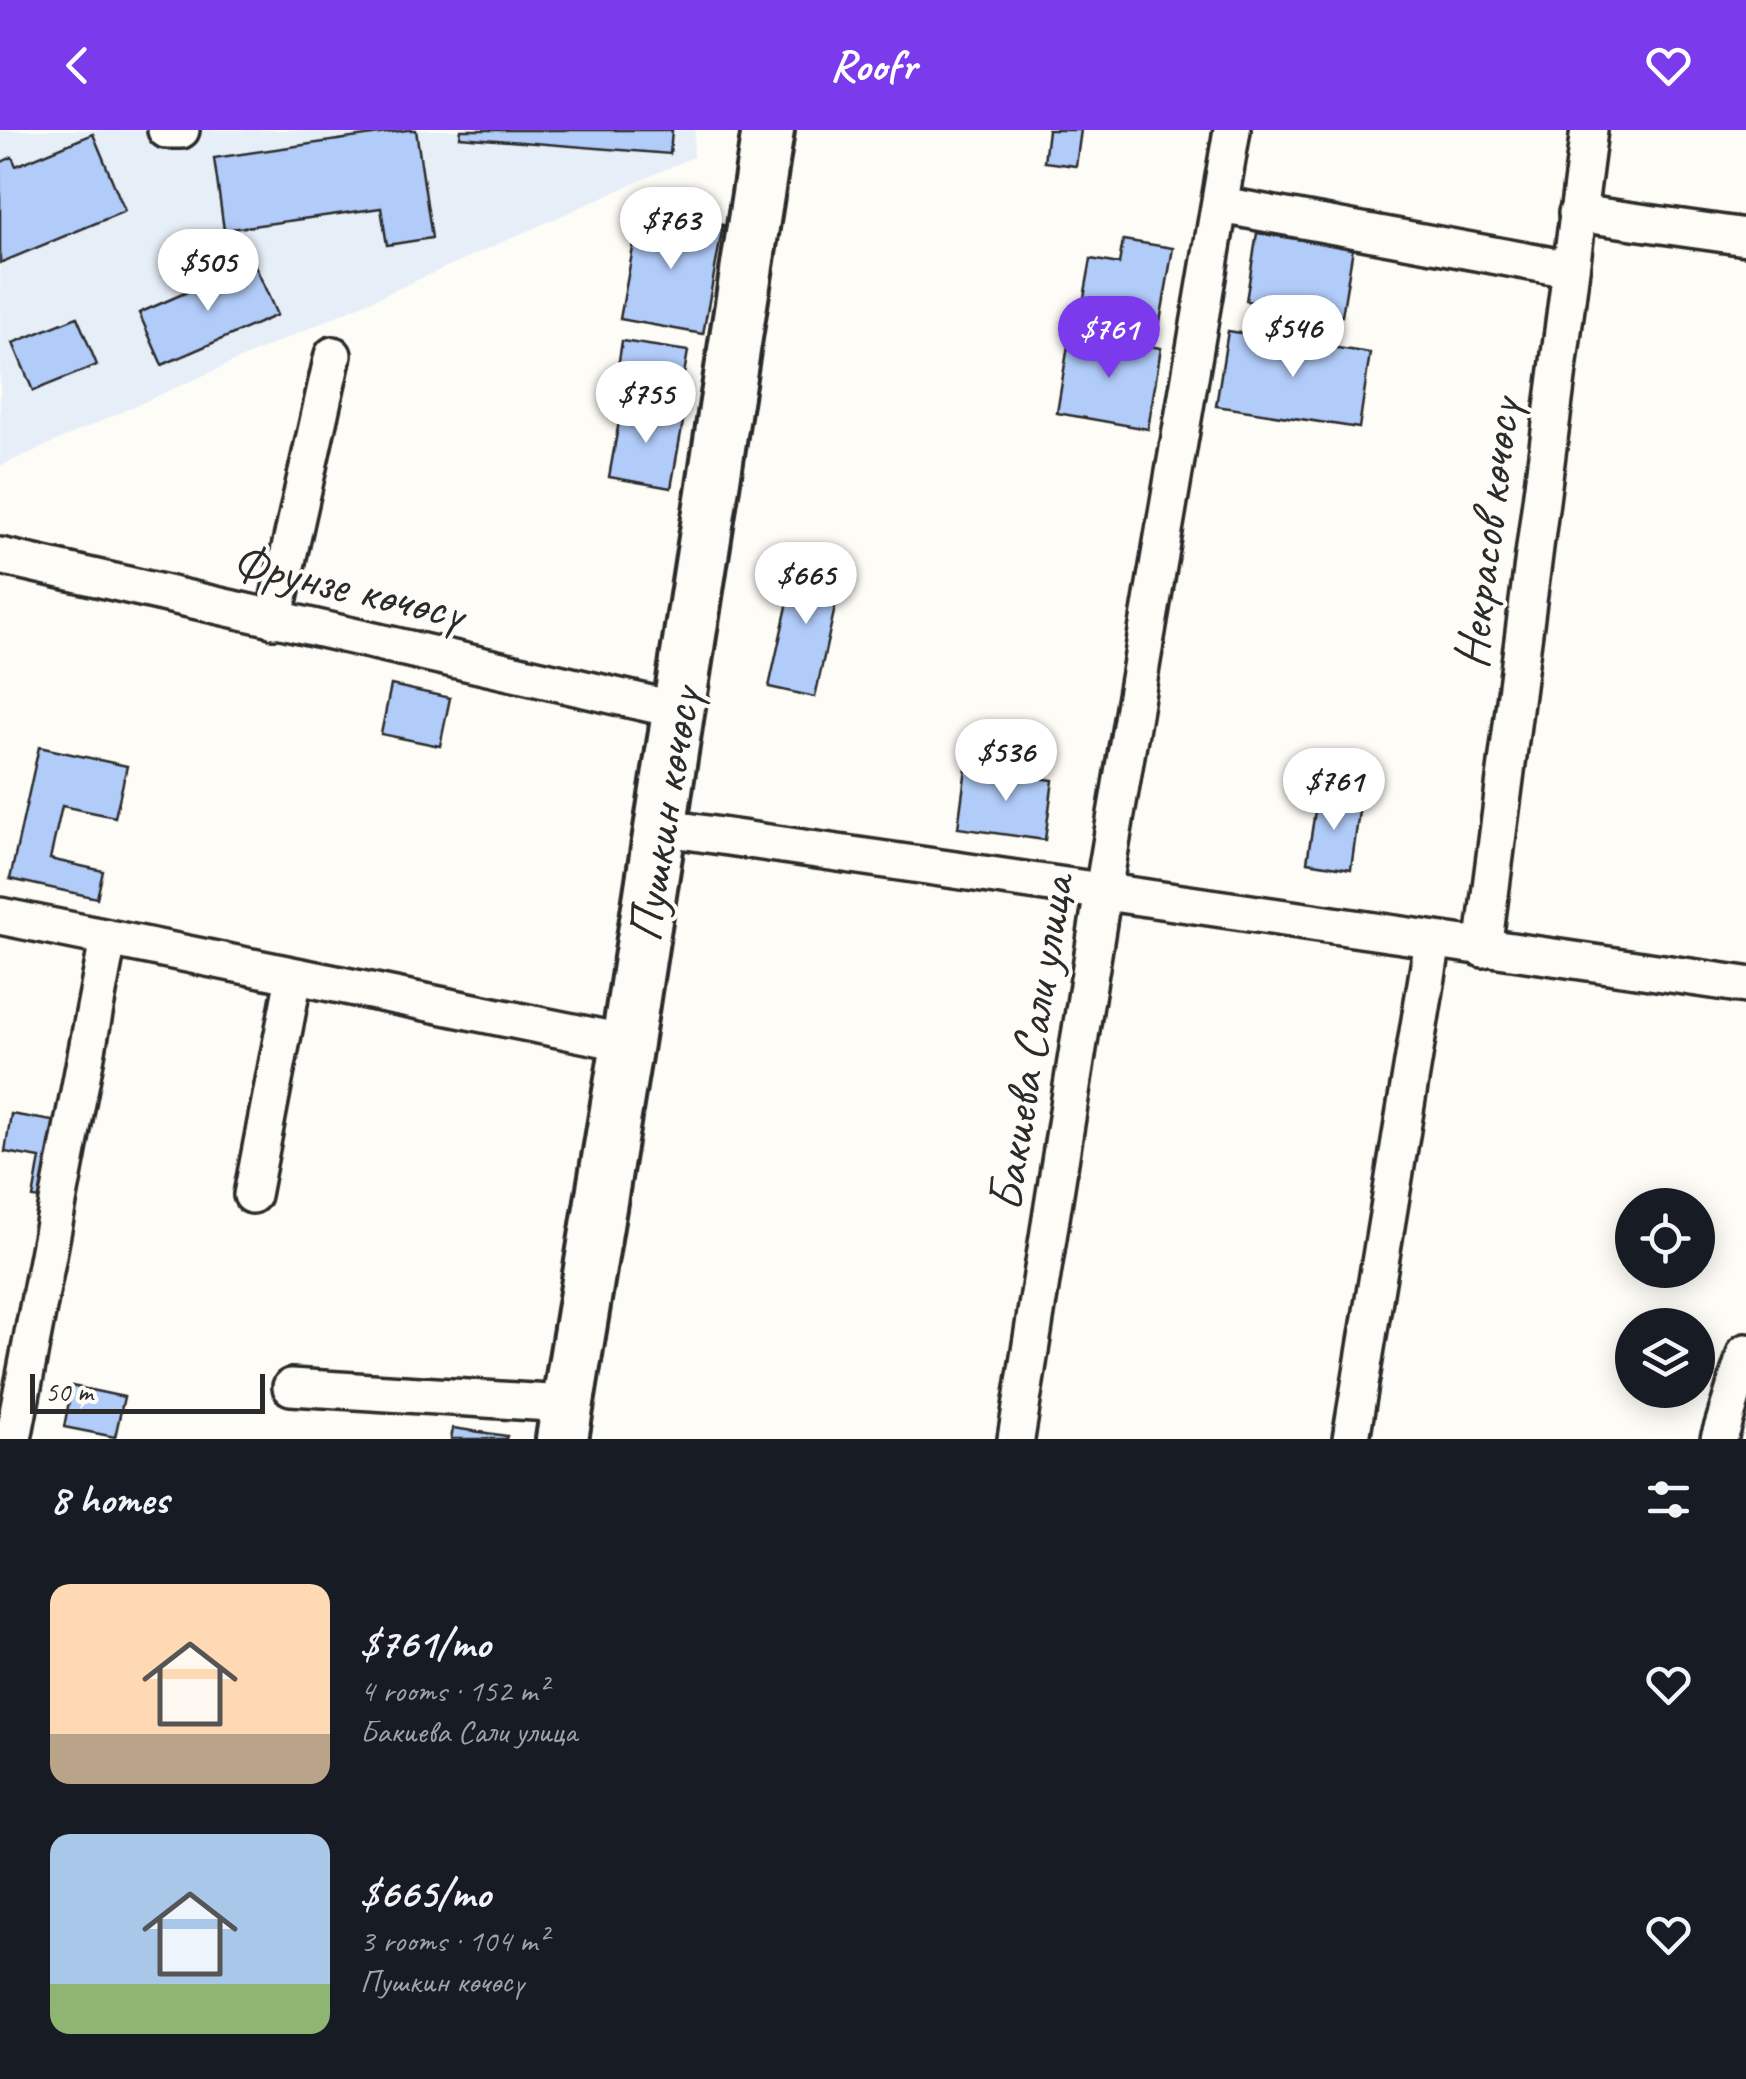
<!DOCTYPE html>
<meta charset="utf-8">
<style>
body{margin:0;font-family:Caveat,sans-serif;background:#242831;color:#f1f3f6;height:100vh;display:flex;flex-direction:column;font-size:38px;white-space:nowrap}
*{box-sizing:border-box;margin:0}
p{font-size:32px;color:#9ea1a6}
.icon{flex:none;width:55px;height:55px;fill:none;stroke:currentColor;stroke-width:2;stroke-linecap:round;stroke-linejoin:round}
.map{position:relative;height:1309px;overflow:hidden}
.details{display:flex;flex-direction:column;background:#171b24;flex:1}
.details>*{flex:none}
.fabs{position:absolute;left:1615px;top:1058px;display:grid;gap:20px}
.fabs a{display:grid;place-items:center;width:100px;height:100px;border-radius:50%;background:#171b24;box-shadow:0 5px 25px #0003;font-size:50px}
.scale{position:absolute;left:30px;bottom:25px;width:235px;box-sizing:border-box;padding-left:10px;border:5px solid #2b2b2b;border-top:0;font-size:28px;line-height:35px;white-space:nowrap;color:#2b2b2b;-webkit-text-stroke:8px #fdfcf7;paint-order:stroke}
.price{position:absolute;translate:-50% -85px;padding:0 22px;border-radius:35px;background:#fff;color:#222;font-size:32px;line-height:65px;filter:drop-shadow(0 2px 5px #0008)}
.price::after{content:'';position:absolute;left:50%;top:60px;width:30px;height:22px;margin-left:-15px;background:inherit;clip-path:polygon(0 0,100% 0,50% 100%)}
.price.on{background:#7c3aed;color:#fff}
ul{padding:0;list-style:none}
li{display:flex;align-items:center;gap:30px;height:250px;padding:0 50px}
li span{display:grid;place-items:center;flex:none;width:280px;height:200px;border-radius:20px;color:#555}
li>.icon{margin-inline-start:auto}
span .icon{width:120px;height:120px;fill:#fffc;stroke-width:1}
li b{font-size:42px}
h2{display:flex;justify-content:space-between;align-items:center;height:120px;padding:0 50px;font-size:42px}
header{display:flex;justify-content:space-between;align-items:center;height:130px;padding:0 50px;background:#7c3aed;color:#fff;font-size:45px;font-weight:700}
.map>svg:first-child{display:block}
</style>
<header><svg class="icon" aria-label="back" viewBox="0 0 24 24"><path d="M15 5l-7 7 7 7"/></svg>Roofr<svg class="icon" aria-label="heart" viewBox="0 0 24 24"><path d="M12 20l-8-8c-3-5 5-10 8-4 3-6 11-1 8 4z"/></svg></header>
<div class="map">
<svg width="1746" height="1309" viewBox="0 0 1746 1309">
<rect width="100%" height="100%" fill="#fdfcf7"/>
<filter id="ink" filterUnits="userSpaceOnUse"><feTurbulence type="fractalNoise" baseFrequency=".01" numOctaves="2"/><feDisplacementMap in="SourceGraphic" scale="20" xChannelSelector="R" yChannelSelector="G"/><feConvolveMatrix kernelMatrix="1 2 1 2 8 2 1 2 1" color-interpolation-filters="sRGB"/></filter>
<g filter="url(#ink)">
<!-- built -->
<polygon fill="#e6eef8" points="0,0 695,0 693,27 0,336"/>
<!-- building -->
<g fill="#b1ccf9" stroke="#2b2b2b" stroke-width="2.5">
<polygon points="407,0 416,0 432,108 387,115 381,78 224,100 214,28"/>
<polygon points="461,0 672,0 670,24 460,7"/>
<polygon points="1048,0 1081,0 1076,36 1044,32"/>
<polygon points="93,4 125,81 0,133 0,33 12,27 16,36"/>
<polygon points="640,80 723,95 703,204 620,189"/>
<polygon points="1257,103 1353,118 1342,186 1246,171"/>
<polygon points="1123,110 1173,118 1160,192 1082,179 1091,129 1119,134"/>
<polygon points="254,133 277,185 162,235 139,183"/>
<polygon points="77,187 97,235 33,261 13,213"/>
<polygon points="1228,201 1370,223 1359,298 1216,276"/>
<polygon points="1070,203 1161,218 1148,299 1057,283"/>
<polygon points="622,211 688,221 679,273 614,263"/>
<polygon points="622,275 684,286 671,358 609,347"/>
<polygon points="798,427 844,437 815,567 769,557"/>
<polygon points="391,555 450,568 440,616 381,604"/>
<polygon points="39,617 127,636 115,687 62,676 50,729 103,741 97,768 10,749"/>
<polygon points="966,638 1053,650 1045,710 958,698"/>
<polygon points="1317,668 1360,674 1351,739 1307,732"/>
<polygon points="11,984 70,994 56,1071 33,1068 40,1028 5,1022"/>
<polygon points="72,1256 124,1267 115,1307 64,1297"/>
<polygon points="453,1298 507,1306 506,1309 451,1309"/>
</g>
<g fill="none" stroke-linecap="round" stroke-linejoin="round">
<!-- minor casing -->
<g stroke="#2b2b2b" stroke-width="42">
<g id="minor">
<polyline points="166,0 181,0"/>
<polyline points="1221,75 1569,139"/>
<polyline points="1577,83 1746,107"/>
<polyline points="0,426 677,580"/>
<polyline points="274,490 333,225"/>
<polyline points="659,697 1746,855"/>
<polyline points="0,786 627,913"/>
<polyline points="1483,819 1589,0"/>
<polyline points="252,1065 294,847"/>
<polyline points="291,1257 567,1274"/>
<polyline points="13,1309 108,810"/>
<polyline points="1016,1309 1103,761 1232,0"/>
<polyline points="1351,1309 1433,811"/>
<polyline points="1719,1309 1746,1222"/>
</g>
</g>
<!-- highway casing -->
<g stroke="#2b2b2b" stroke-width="58">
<polyline id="highway" points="562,1309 627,913 768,0"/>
</g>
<!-- minor -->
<use href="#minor" stroke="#fdfcf7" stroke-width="35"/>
<!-- highway -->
<use href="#highway" stroke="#fdfcf7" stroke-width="50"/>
</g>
</g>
<g text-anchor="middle" stroke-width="8" stroke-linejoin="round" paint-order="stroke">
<!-- street labels -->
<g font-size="50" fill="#2b2b2b" stroke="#fdfcf7">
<text transform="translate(1485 403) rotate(-83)" y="18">Некрасов көчөсү</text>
<text transform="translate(349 455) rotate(13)" y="18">Фрунзе көчөсү</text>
<text transform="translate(662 684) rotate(-81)" y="18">Пушкин көчөсү</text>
<text transform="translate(1029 913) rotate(-81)" y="18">Бакиева Сали улица</text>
</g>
</g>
</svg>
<div class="fabs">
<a><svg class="icon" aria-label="locate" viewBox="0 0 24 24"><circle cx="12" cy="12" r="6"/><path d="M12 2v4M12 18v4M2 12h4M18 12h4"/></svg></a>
<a><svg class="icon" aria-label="layers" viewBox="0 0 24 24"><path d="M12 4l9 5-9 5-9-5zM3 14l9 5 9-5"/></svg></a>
</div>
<div class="scale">50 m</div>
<b class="price" style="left:671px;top:142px">$763</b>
<b class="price" style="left:208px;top:184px">$505</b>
<b class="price" style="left:1293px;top:250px">$546</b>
<b class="price on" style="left:1109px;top:251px">$761</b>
<b class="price" style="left:646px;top:316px">$755</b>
<b class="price" style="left:806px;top:497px">$665</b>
<b class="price" style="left:1006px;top:674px">$536</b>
<b class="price" style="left:1334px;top:703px">$761</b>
</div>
<section class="details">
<h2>8 homes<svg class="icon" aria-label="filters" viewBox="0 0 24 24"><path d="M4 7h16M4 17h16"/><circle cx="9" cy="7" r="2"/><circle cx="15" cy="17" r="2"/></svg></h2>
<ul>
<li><span style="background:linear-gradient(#ffd9b3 75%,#b9a48a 0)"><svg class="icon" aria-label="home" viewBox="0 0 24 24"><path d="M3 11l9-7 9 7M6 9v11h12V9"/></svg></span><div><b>$761/mo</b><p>4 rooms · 152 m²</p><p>Бакиева Сали улица</p></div><svg class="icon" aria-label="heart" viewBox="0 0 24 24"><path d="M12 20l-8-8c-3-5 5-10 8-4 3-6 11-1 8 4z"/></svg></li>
<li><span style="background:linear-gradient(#a9c7e8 75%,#8fb573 0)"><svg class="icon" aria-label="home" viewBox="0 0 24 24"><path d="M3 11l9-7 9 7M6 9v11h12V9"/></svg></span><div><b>$665/mo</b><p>3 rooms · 104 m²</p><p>Пушкин көчөсү</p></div><svg class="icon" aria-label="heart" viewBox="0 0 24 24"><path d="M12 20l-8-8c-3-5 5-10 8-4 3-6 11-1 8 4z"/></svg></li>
</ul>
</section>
